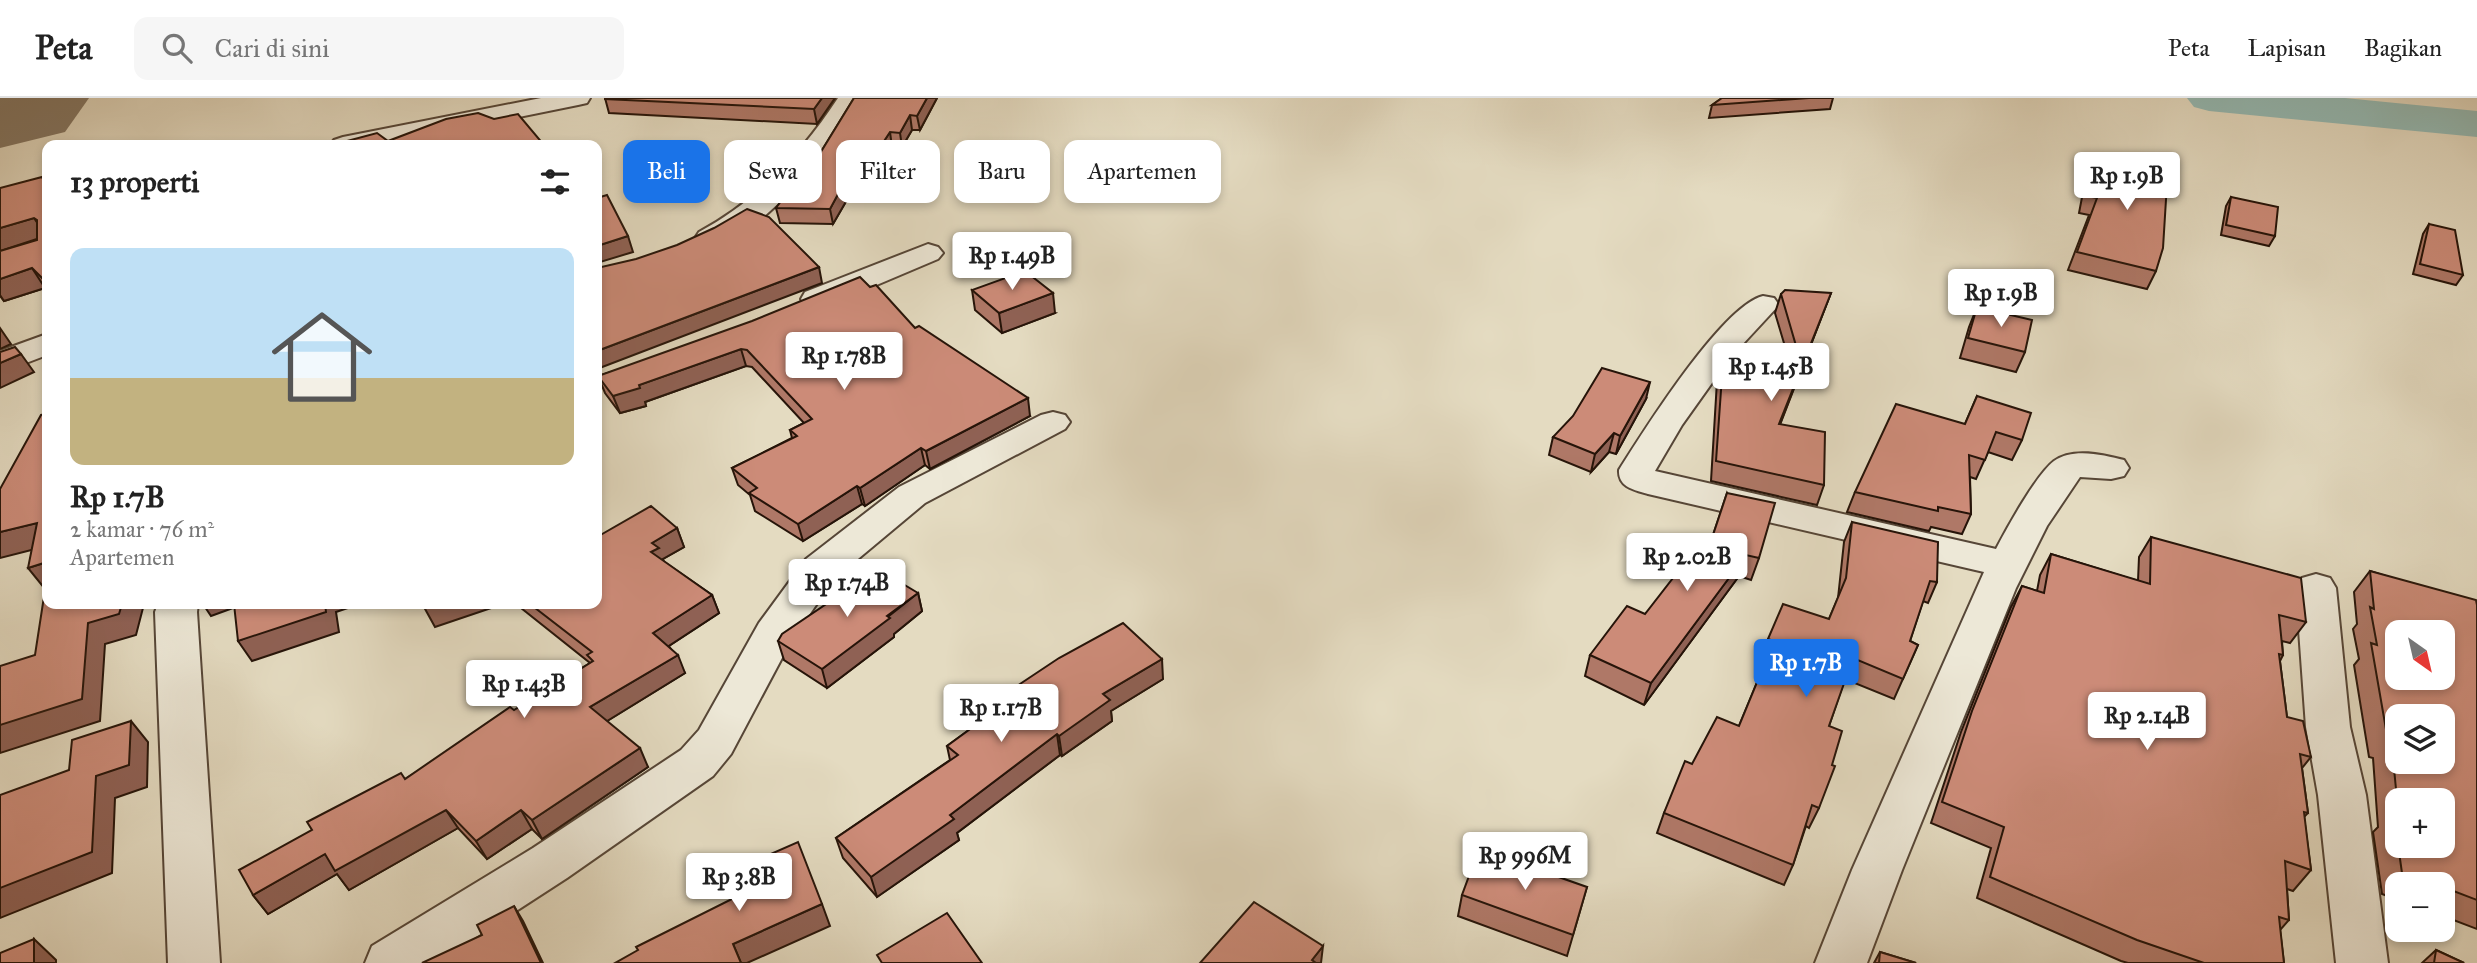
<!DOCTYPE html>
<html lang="id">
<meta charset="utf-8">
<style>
body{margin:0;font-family:"IM FELL Great Primer",serif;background:#f6f6f6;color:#222;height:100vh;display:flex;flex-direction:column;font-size:26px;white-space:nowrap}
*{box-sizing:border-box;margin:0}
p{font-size:23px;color:#767676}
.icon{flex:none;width:38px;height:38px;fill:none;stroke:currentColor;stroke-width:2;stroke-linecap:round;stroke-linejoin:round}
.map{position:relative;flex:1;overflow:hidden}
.side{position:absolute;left:42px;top:42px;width:560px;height:469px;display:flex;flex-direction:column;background:#fff;border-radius:14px;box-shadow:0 4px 10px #0003}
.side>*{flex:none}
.hud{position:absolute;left:623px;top:42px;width:665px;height:63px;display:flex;gap:14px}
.needle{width:46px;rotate:146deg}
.fabs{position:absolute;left:2385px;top:522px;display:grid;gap:14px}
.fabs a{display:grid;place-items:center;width:70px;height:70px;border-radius:14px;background:#fff;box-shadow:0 4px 10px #0003;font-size:35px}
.price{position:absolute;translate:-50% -60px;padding:0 16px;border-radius:7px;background:#fff;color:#222;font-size:23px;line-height:46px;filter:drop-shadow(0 2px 4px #0008)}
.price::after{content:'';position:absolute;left:50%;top:42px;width:21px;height:16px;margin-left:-10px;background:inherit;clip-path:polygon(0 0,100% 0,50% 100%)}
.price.selected{background:#1a73e8;color:#fff}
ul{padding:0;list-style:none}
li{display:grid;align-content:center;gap:14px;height:371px;padding:0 28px}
li span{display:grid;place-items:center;height:217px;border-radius:14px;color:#555}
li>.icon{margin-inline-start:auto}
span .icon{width:126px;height:126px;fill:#fffc;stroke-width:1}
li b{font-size:30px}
h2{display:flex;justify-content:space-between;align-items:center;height:84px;padding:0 28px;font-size:30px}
.pill{padding:0 24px;border-radius:14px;background:#fff;box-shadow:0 4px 10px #0003;font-size:24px;line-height:63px}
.pill.selected{background:#1a73e8;color:#fff}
header{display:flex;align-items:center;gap:42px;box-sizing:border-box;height:98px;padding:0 35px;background:#fff;border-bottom:2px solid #e0e0e0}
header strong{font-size:33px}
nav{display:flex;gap:38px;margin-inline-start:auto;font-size:24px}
.search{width:490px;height:63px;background:#f6f6f6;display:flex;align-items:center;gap:18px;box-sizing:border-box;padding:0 24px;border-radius:14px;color:#767676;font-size:26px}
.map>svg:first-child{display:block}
</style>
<header>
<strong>Peta</strong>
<div class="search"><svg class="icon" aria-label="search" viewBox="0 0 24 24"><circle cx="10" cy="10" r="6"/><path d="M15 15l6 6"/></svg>Cari di sini</div>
<nav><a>Peta</a><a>Lapisan</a><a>Bagikan</a></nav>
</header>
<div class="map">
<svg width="2477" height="865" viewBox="0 0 2477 865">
<rect width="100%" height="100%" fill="#e4dbc1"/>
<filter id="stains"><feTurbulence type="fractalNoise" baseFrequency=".00286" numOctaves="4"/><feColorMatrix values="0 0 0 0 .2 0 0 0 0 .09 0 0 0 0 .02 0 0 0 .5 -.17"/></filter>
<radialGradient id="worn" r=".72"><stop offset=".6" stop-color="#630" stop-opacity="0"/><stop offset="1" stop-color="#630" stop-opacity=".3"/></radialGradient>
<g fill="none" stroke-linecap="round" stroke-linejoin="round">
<!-- river -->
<polygon fill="#95bbb5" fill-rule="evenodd" points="2187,0 2345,0 2477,13 2477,39 2209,13 2194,9"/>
<!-- runway -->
<polygon fill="#857865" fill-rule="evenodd" points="0,0 89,0 65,34 0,50"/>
<!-- street casing -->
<g stroke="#564637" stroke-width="4">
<g id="street">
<polygon points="541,0 590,0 587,5 578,7 380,47 330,47 334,42 343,39"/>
<path d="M838,0h24c-24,39 -111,159 -163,146l-4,-6 4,-6c58,-31 103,-79 139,-134z"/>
<polygon points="928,146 938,149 943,155 938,161 827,208 816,210 805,208 801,201 805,194"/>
<path d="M1763,198l11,2 5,7 -50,54 -47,66 -27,46 341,78c11,-21 40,-74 58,-88 19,-14 50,-6 70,-1l5,8 -5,8 -13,3 -31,-2 -33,49 -31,62 -114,282 -35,93h-52l37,-93 132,-298 -336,-78c-14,-4 -30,-7 -29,-24 24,-38 103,-164 144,-174z"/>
<polygon points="47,236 47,257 0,275 0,253"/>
<polygon points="1053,314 1065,317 1070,324 1065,331 925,405 834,481 791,543 731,656 713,678 567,780 436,865 365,865 372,848 533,750 681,652 699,632 759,525 806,461 899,389 1041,317"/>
<polygon points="2316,476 2330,480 2336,490 2350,629 2366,697 2388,865 2336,865 2318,697 2306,629 2296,490 2302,480"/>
<polygon points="158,506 198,506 197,514 220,865 168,865 155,514"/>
</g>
</g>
<!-- street -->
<use href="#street" fill="#ede8d7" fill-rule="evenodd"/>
</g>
<!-- wall -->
<g fill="#af7867" stroke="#261409" stroke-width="2" fill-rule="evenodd">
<polygon points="605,0 835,0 817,26 609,15"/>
<polygon points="854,0 937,0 920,32 912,32 902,49 892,49 859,101 848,100 833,126 780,125 776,110 811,70"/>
<polygon points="1722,0 1833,0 1830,11 1709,20 1712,7"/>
<polygon points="2094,57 2156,173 2147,191 2068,172 2089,117 2079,115 2087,73"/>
<polygon points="47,82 47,192 45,190 4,203 0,198 0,153 44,83"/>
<polygon points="2231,99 2275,138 2269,148 2221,137 2226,108"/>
<polygon points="2429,126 2463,177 2456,187 2413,176 2423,136"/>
<polygon points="870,189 915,230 1030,318 930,371 925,367 865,408 862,406 803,443 755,413 750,397 738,387 732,370 792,340 790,332 804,325 752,269 746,268 645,304 646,308 620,315 605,295 598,278"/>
<polygon points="972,192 1055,215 1002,235 975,212"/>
<polygon points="1831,195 1824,213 1780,326 1824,387 1817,407 1711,383 1717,283 1723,264 1789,262 1775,215 1781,196"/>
<polygon points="1977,209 2025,254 2016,274 1960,260 1969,229"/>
<polygon points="1977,298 2022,342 2012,362 1988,354 1976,381 1970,379 1971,416 1962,436 1931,429 1929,433 1847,414 1855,394 1965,326"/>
<polygon points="1646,301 1616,356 1609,354 1591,374 1549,357 1553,339"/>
<polygon points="1727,395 1759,460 1751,482 1739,478 1644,607 1585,578 1590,557 1645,516 1706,458"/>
<polygon points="1852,424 1937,484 1928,505 1923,503 1910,543 1918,547 1894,601 1845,581 1829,628 1819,710 1809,730 1806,728 1793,767 1784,787 1657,735 1664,715 1692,666 1739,628 1766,563 1761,562 1768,541 1829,521 1838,500 1844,444"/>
<polygon points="677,430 684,449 663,461 663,463 712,497 719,515 669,548 685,575 607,623 648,669 542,741 532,731 487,761 458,730 349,792 337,776 268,816 253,797 312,732 405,681 590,565 516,506 597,506"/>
<polygon points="2151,439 2306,524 2290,545 2282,543 2283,557 2280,563 2287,619 2311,659 2302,670 2308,715 2304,719 2311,772 2293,793 2287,791 2289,822 2280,832 2284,865 2128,865 2121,863 1977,800 1991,750 1931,725 1961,634 2011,509 2022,488 2037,493 2040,477 2051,456 2138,483 2139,459"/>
<path d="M2370,473l107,34v324l-34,-13v-32h-45v16l-16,-6 -9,-62 5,-5 -5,-69 -4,-1 -15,-92 5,-6 -6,-30 4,-5 -3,-32zM2398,702l45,45h-45z"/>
<polygon points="918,495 922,513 894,536 894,539 827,590 784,562 778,543"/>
<polygon points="1163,581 1111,613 1112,623 1062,658 1060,657 957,735 959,742 877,799 843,760 836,740 950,662 947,648 1010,602 1008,594"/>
<polygon points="1587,789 1567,858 1458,818 1462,797"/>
<polygon points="2436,852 2464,865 2422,865"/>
<polygon points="1880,854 1916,865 1874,865"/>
</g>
<!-- shaded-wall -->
<g fill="#8f6154" stroke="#261409" stroke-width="2">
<polygon points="822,0 835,0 817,26 814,11"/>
<polygon points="927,0 937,0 920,32 917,18"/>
<polygon points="910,17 912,32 902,49 900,35"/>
<polygon points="890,34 892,49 859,101 856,86"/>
<polygon points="844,85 848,100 833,126 830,111"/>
<polygon points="34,120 46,138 0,153 0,130"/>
<polygon points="628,138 633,154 597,165 597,148"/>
<polygon points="819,169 822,185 597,271 597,253"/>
<polygon points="32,170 45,190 4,203 0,197 0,181"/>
<polygon points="1053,195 1055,215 1002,235 999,215"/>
<polygon points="1831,195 1824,213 1773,345 1779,326"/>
<polygon points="0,230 11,246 0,251"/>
<polygon points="741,251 746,268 645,304 646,308 620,315 613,298 639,287"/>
<polygon points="21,256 34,274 0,290 0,265"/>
<polygon points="1650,284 1646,301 1616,356 1620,338"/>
<polygon points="1028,300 1030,318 930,371 926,353"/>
<polygon points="1614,335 1609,354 1591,374 1595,356"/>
<polygon points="921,350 925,367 865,408 860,390"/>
<polygon points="857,388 862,406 803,443 798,426"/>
<polygon points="37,425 47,448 0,460 0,434"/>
<polygon points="677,430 684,449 663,461 666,469 651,454 652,445"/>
<polygon points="1746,457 1739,478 1644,607 1651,585"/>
<polygon points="47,464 47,490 45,491 28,470"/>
<polygon points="918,495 922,513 894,536 894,539 827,590 822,571"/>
<polygon points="712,497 719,515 661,553 653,535"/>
<polygon points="122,506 144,506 136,537 105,546 100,623 0,655 0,627 88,525"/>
<polygon points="203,506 244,506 211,518"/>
<polygon points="325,506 353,506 354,508 336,514 339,534 252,563 238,543"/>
<polygon points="434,506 503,506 435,529 424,509"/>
<polygon points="678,557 685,575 599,628 590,609"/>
<polygon points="1162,561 1163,581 1111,613 1112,623 1062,658 1059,638 1103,596"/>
<polygon points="131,623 148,644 147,689 115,700 112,775 0,820 0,790 96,678"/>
<polygon points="1057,636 1060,657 957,735 959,742 877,799 871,779 950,717"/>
<polygon points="640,650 648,669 542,741 532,722"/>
<polygon points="446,712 458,730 349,792 337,776 268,816 253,797 325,756"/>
<polygon points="521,712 532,731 487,761 476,743"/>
<polygon points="822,806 830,828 747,865 741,865 733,846"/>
<polygon points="514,808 523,823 543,865 541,865"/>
<polygon points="34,841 56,862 56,865 34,865"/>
<polygon points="1323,848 1321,865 1311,865 1312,862"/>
</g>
<!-- building -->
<g fill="#cc8b78" stroke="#261409" stroke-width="2" fill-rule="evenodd">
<polygon points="605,0 822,0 814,11 605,1"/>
<polygon points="854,0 927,0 917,18 910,17 900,35 890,34 856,86 844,85 830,111 776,110 805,70 811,70"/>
<polygon points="1722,0 1809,0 1712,7"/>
<polygon points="478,15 494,21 518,16 544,47 332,47 377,35 388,43 446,21"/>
<polygon points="2094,57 2168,69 2163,150 2156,173 2077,154 2097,100 2087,98"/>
<polygon points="42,79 44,83 47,82 47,185 32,170 0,181 0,153 37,142 37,122 34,120 0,130 0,90"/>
<polygon points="607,97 628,138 597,148 597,100"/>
<polygon points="2231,99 2278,109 2275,138 2226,127"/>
<polygon points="747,111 769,119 819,169 597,253 597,170 636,161 677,147 714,130"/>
<polygon points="2429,126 2455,132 2463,177 2420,166"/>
<polygon points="1025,173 1053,195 999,215 972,192"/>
<polygon points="860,179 870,189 876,187 915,230 919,228 1028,300 926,353 921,350 860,390 857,388 798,426 749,395 757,390 732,370 797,338 790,332 812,321 747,252 741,251 639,287 640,290 613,298 598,278 752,223"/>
<polygon points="1785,192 1831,195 1779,326 1825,334 1824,387 1716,363 1723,264 1733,249 1801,265 1781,196"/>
<polygon points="1977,209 2032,222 2025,254 1968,240"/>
<polygon points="15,249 21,256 0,265 0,254"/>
<polygon points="1602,270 1650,284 1620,338 1614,335 1595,356 1553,339 1573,318"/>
<polygon points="1977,298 2031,315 2022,342 1996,334 1985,362 1969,357 1971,416 1938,409 1938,413 1855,394 1896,306 1965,326"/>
<polygon points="47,316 47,464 28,470 37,425 0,434 0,391 41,317"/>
<polygon points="1727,395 1775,405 1759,460 1746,457 1651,585 1590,557 1627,508 1645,516 1694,453 1706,458"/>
<polygon points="651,408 677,430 652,445 659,450 651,454 712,497 653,535 678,557 590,609 640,650 532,722 521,712 476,743 446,712 335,773 325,756 253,797 239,772 312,732 307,724 401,675 405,681 510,609 514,612 593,563 587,557 592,554 530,506 597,506 597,439"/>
<polygon points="1852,424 1938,444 1937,484 1930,483 1910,543 1918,547 1903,581 1853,560 1829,628 1842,633 1832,667 1835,668 1819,710 1812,707 1793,767 1664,715 1685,663 1692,666 1717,619 1739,628 1774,543 1768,541 1783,506 1829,521 1846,480"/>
<polygon points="2151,439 2301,480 2306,524 2279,517 2283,557 2279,556 2287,619 2303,623 2311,659 2300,656 2308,715 2304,714 2311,772 2285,763 2289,822 2279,819 2284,865 2204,865 2137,842 1990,779 2004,729 1942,704 1972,613 2022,488 2044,495 2051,456 2150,486"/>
<polygon points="878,471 918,495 887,518 890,520 822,571 778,543 782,536"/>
<path d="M2370,473l106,29 1,5v295l-34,-13v-3h-10l-31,-11 -4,-28h45v-45h-45v10l-7,-73 -4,-2 -16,-92 6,2 -7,-38 4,2zM2398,534h45v45h-45zM2398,618h45v45h-45z"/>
<polygon points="47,479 47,506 122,506 119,516 88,525 82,601 0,627 0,568 35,557"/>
<polygon points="234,506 325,506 326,514 238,543"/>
<polygon points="423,506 434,506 424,509"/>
<polygon points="1123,525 1162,561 1103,596 1110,602 1059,638 1057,636 950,717 954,721 871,779 836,740 958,657 947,648 1014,599 1008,594 1059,560"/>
<polygon points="131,623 129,667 96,678 92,754 0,790 0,697 69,672 72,642"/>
<polygon points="2393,712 2398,714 2398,743"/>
<polygon points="798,744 822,806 733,846 741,865 615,865 638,852 636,849 740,797 732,773"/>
<polygon points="1479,751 1587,789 1573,837 1462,797"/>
<polygon points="1254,804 1323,848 1312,862 1316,865 1200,865"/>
<polygon points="514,808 541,865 422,865 482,837 477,827"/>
<polygon points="947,815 982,865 882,865 877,857"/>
<polygon points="34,841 34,865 0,865 0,855"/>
<polygon points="2436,852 2464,865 2434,865"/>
<polygon points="1880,854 1916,865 1879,865"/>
</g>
<rect width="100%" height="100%" filter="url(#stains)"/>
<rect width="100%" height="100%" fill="url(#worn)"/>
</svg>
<div class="fabs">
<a><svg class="needle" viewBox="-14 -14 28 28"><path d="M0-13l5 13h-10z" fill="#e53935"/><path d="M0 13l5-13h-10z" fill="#767676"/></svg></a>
<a><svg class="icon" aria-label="layers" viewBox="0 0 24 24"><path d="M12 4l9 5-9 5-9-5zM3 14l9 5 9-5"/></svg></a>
<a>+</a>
<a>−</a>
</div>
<b class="price" style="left:2127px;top:114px">Rp 1.9B</b>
<b class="price" style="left:1012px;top:194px">Rp 1.49B</b>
<b class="price" style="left:2001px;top:231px">Rp 1.9B</b>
<b class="price" style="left:844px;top:294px">Rp 1.78B</b>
<b class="price" style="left:1771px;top:305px">Rp 1.45B</b>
<b class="price" style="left:1687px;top:495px">Rp 2.02B</b>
<b class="price" style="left:847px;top:521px">Rp 1.74B</b>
<b class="price selected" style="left:1806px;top:601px">Rp 1.7B</b>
<b class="price" style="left:524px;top:622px">Rp 1.43B</b>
<b class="price" style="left:1001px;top:646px">Rp 1.17B</b>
<b class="price" style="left:2147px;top:654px">Rp 2.14B</b>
<b class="price" style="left:1525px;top:794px">Rp 996M</b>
<b class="price" style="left:739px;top:815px">Rp 3.8B</b>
<div class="hud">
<a class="pill selected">Beli</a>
<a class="pill">Sewa</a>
<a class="pill">Filter</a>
<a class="pill">Baru</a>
<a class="pill">Apartemen</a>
</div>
<section class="side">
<h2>13 properti<svg class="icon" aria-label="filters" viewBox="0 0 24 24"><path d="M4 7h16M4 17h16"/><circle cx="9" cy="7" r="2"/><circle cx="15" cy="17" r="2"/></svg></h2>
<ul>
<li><span style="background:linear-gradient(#bfe0f5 60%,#c2b280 0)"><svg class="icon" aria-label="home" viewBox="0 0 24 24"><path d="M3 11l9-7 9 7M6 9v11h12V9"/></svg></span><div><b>Rp 1.7B</b><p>2 kamar · 76 m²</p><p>Apartemen</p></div></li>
</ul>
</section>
</div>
